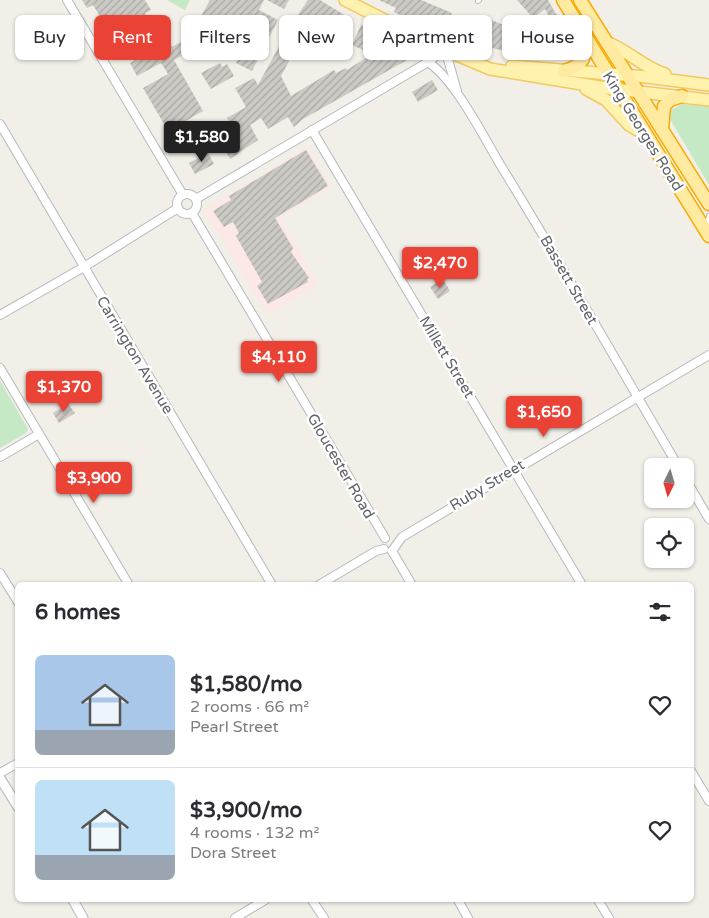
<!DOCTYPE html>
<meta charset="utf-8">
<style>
body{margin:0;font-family:"Varela Round",sans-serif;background:#f7f7f7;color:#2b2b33;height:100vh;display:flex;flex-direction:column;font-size:19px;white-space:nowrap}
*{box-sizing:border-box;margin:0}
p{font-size:16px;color:#7c7c81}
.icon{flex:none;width:28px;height:28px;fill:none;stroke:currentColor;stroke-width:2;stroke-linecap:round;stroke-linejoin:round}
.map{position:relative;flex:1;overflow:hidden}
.side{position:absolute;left:15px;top:582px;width:679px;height:320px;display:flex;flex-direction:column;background:#fff;border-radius:8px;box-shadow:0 1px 4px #0004}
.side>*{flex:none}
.banner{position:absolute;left:15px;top:15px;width:680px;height:45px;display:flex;gap:10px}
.needle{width:32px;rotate:185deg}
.fabs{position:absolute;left:644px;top:458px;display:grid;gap:10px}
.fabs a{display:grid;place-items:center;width:50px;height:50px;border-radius:8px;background:#fff;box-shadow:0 1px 4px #0004;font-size:25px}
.price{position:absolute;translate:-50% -42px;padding:0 11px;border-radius:5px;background:#ea4335;color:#fff;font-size:16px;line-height:32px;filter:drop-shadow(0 1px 2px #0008)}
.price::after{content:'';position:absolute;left:50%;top:30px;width:15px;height:11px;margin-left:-8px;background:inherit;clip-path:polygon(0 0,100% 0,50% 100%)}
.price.current{background:#222;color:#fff}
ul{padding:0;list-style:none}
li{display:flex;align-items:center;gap:15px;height:125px;padding:0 20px}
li+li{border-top:1px solid #e1e1e2}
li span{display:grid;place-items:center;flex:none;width:140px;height:100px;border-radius:8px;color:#555}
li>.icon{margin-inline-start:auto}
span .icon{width:60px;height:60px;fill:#fffc;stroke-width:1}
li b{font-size:21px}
h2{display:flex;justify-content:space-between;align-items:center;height:60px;padding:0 20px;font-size:21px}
.chip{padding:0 18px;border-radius:8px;background:#fff;box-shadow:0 1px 4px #0004;font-size:18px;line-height:45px}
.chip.current{background:#ea4335;color:#fff}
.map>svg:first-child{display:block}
</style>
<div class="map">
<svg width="709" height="918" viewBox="0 0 709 918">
<defs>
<pattern id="building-hatch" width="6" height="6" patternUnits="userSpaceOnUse" patternTransform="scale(1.25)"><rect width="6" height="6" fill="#cccac5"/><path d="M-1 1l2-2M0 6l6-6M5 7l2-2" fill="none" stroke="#a9a8a4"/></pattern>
</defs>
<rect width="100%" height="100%" fill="#f1efe8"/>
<!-- medical -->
<polygon fill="#fce8e6" points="304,149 309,150 331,188 279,218 318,284 267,315 204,209"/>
<!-- green -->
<g fill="#c5e8c5">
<polygon points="167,0 190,0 185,10"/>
<polygon points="682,104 709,107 709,185 670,119 671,110"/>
<polygon points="0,381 28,429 26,433 0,448"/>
</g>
<!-- building -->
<g fill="url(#building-hatch)">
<polygon points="82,0 145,0 151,10 145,13 159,37 165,34 172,47 187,38 193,49 174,60 203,111 168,131 143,88 168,74 161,63 137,76 130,63 153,50 145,36 120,50 93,5 87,8"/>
<polygon points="210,0 264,0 259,10 278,20 252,71 236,63 247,41 201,16"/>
<polygon points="267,0 289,0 284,9"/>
<polygon points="308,0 320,0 346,16 329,47 320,43 326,31 297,16"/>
<polygon points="379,0 421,0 452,13 441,34 394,12 396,8"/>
<polygon points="517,0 548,0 574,45 572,55 564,59 523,57 463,39 468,23 481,25 484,17 514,29 514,46 528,45 549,26 548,23 551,20 545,9 533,18"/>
<polygon points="361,25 412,49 407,60 303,119 294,127 288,117 268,129 261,118 250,125 258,140 230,159 220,141 235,133 227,118 246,107 235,88 254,78 258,85 283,39 297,46 281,76 291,96 334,70 336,73 346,68 347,70 372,54 352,45"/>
<polygon points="220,63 222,67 227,64 234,76 211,89 201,73"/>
<polygon points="432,80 438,90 418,102 412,92"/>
<polygon points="306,150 328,186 275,218 293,248 291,252 309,278 307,279 308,282 268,304 257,286 262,282 236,236 239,233 233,222 224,227 213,211 231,200 229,196"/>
<polygon points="208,153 214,164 195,174 189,163"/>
<polygon points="443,279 450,291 438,299 430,287"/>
<polygon points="68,404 75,413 59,423 53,413"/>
</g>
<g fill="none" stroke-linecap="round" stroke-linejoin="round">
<!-- service casing -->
<g stroke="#b5b8bc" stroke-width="6">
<g id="service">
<polyline points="478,1 479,0"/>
<polyline points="706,226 709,216"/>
</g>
</g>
<!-- minor casing -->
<g stroke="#b5b8bc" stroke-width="10">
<g id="minor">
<polyline points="67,0 183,195"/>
<path d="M428,62c28,19 55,74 73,104 61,99 118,200 177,300"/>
<polyline points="0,124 272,585"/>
<polyline points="312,130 582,585"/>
<circle cx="187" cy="204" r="10"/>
<polyline points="196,199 428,62 445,49 457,91"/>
<polyline points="192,213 385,538"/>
<polyline points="0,315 84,267 178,208"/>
<polyline points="0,368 129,585"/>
<polyline points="0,457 39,434"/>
<polyline points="685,478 709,519"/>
<polyline points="392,551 402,537 709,355"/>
<polyline points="392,551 412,585"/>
<polyline points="0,573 18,602"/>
<polyline points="319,585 376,551 384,549"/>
<polyline points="691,771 709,801"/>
<polyline points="0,773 18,763"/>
<polyline points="312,900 324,918"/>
<polyline points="458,900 468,918"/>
<polyline points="598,900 609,918"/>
<polyline points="235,918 265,900"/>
</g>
</g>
<!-- tertiary casing -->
<g stroke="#b5b8bc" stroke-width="11">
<g id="tertiary">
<polyline points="0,778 18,807"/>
<polyline points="73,900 83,918"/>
</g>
</g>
<!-- primary casing -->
<g stroke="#f2c960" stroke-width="14">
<g id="primary">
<polyline points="345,0 436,46 490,69 606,88 709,100"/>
<path d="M606,42c22,8 36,25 59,32"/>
<polyline points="512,66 647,77 709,85"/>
<polyline points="586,89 606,100 629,125 646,135"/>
</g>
</g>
<!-- trunk casing -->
<g stroke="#f9ab00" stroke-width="15">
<g id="trunk">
<polyline points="563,0 709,236"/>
<polyline points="580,0 709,204"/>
<path d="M564,71c21,-6 22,-13 20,-34"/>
<polyline points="662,130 664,106 670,100 682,96"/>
</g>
</g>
<!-- service -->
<use href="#service" stroke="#fff" stroke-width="4"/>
<!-- minor -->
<use href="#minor" stroke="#fff" stroke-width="8"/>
<!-- tertiary -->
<use href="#tertiary" stroke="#fff" stroke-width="9"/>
<!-- primary -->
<use href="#primary" stroke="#fff2af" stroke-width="11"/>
<!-- trunk -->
<use href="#trunk" stroke="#feeaa1" stroke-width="12"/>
</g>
<g text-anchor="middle" stroke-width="5" stroke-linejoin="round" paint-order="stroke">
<!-- street labels -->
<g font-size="15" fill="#5f6368" stroke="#fff">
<text transform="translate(643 131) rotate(58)" y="5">King Georges Road</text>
<text transform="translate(569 280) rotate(60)" y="5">Bassett Street</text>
<text transform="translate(135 355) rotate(59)" y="5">Carrington Avenue</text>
<text transform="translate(447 357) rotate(59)" y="5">Millett Street</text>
<text transform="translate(341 466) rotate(60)" y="5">Gloucester Road</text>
<text transform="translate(487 485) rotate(-31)" y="5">Ruby Street</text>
</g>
</g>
</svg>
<div class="fabs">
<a><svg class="needle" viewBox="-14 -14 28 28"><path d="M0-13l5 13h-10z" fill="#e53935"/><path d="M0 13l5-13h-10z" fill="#7c7c81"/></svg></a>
<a><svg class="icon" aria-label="locate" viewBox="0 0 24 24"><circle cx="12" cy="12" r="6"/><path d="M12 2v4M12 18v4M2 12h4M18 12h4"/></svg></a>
</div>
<b class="price current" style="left:202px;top:163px">$1,580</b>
<b class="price" style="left:440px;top:289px">$2,470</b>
<b class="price" style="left:279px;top:383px">$4,110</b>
<b class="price" style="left:64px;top:413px">$1,370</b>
<b class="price" style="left:544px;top:438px">$1,650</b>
<b class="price" style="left:94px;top:504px">$3,900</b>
<div class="banner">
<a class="chip">Buy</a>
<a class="chip current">Rent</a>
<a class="chip">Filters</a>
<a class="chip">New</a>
<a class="chip">Apartment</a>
<a class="chip">House</a>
</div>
<section class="side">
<h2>6 homes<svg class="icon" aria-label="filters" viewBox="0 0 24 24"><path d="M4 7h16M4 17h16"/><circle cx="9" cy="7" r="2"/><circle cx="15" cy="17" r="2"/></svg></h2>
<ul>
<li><span style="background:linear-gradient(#a9c7e8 75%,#9aa5b1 0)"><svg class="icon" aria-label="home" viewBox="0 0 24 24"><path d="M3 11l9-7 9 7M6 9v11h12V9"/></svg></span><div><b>$1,580/mo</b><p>2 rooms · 66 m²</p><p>Pearl Street</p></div><svg class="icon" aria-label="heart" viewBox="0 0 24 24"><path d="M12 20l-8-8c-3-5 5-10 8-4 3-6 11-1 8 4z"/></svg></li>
<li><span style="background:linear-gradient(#bfe0f5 75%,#9aa5b1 0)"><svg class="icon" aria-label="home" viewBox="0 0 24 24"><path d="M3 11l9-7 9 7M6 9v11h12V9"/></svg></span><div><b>$3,900/mo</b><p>4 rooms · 132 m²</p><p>Dora Street</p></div><svg class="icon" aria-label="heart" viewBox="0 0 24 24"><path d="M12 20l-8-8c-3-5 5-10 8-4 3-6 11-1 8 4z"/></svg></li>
</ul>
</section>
</div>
